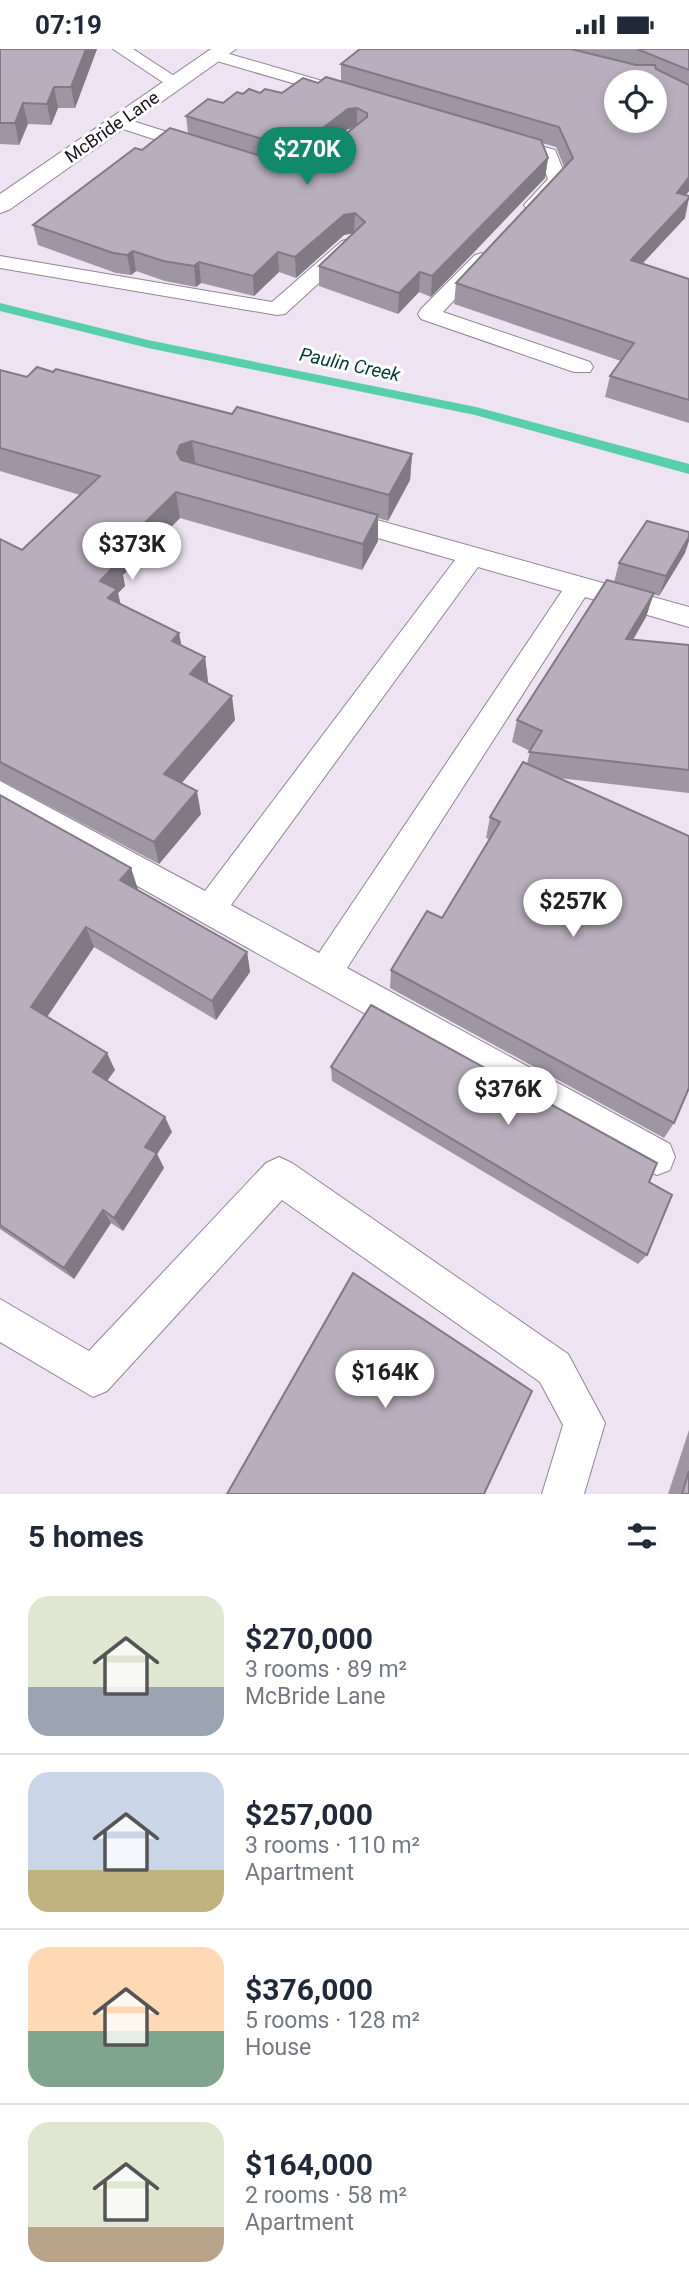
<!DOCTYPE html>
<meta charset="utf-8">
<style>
body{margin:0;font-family:Roboto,sans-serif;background:#f2f2f3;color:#1f2937;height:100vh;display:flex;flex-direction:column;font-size:26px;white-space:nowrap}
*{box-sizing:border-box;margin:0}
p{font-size:23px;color:#747a83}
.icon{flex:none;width:38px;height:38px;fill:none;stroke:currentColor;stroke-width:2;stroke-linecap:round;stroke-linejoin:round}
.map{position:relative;height:1445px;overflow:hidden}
.panel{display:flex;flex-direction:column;background:#fff;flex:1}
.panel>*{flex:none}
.controls{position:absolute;left:604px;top:21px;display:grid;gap:14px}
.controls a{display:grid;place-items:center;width:63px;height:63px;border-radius:50%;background:#fff;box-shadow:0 4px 10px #0003;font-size:35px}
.price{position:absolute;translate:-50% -60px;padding:0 16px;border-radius:24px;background:#fff;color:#222;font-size:23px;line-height:46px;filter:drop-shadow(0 2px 4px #0008)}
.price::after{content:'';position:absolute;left:50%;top:42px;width:21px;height:16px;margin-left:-10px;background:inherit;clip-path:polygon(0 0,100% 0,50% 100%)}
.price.selected{background:#118a6c;color:#fff}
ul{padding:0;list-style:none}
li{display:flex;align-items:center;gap:21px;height:175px;padding:0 28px}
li+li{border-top:2px solid #e0e1e3}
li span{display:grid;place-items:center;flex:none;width:196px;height:140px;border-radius:21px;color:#555}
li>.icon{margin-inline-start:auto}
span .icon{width:84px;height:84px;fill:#fffc;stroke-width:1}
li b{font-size:30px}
h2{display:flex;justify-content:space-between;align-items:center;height:84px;padding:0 28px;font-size:30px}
.status{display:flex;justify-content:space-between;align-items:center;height:49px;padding:0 35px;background:#fff;direction:ltr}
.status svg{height:19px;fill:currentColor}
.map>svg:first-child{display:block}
</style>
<div class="status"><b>07:19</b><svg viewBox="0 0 49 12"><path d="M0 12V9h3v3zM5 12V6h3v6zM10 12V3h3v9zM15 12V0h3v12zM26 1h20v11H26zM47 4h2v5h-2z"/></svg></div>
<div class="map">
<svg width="689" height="1445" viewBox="0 0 689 1445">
<rect width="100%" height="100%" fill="#ede3f3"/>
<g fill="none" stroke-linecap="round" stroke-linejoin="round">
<!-- stream -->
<polygon fill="#56cfaa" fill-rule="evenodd" points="0,254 148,291 476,358 689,415 689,425 475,366 148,299 0,262"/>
<!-- lane casing -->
<g stroke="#908694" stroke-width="2">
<g id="lane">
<polygon points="113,0 133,0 185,34 176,39 170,38"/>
<polygon points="216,1 346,39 349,43 340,48 210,10 210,2"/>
<polygon points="120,68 205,95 208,99 199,105 114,77 111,73"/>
<polygon points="508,88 555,101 567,131 541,160 527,160 524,156 548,130 540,108 502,97 499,93"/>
<polygon points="349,190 356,192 359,196 356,200 285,265 277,266 0,219 0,207 272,253 342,192"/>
<polygon points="482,204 492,210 443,263 590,313 593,318 590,323 574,323 421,270 418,265 421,260 475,206"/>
<path d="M341,461l348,97v20l-104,-30 -238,371 323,176 5,13 -5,13 -13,5 -13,-5 -644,-361v-28l205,110 250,-331 -123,-35 -4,-6 4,-6zM478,518l84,24 -243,362 -88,-48z"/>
<polygon points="279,1108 292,1114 568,1305 605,1374 584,1445 542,1445 563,1376 540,1333 282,1151 107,1342 93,1348 0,1293 0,1250 89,1302 266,1114"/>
</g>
</g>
<!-- street casing -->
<g stroke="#908694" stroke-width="2">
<polygon id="street" points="211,0 236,0 9,161 0,164 0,145"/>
</g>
<!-- lane -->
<use href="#lane" fill="#fff" fill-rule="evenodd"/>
<!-- street -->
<use href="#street" fill="#fff" fill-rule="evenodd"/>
</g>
<!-- wall -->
<g fill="#9e96a3" fill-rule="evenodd">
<polygon points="0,0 97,0 75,59 58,59 51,76 28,75 19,96 0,95"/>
<path d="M360,0h329v142l-3,4 -1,23 -42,45 46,16v144l-84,-26 5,-21 11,-15 -167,-57 2,-21 108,-116 -8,-20 -14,-4 6,15 -3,20 -114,119 -12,-5 -21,22 -79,-28v-20l35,-33 -10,2 -48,43 -17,-6 -25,24 -53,-13 -5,4 -31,-6 -29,-10 -5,4 -15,-2 -78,-28 -5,-20 109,-75 46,-17 -2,-17 37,-13 20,-9 39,-1 36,-10 23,-1v-18zM353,79l-38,30 -8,2 41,-31z"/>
<polygon points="0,321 27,328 232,365 412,405 410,431 388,472 378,469 378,492 362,521 180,469 123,526 125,537 118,544 120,555 182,597 205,608 208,633 207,634 235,671 181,734 201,765 159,815 0,731 0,490 22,501 80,446 0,422"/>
<polygon points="685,504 659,547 653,545 646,568 633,591 689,596 689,744 559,729 674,1074 664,1089 390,939 391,921 442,869 489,790 486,789 490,768 527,715 530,702 512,693 517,671 614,533 619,514"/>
<polygon points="0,746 131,819 137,841 247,903 250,923 216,971 94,898 47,968 115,1021 107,1032 172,1083 157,1105 164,1119 123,1182 111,1174 74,1230 0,1180"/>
<polygon points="331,1018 649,1133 647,1206 638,1215 332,1032"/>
<polygon points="689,1381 689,1445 668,1445"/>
</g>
<!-- shaded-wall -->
<g fill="#817a84">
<polygon points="86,0 97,0 75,59 71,38"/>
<polygon points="54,38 58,59 51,76 47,55"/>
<polygon points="23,54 28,75 19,96 15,74"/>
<polygon points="357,59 357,79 348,80 300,117 290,118 289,98 348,60"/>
<polygon points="548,109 545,129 431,248 432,227"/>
<polygon points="689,128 689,142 672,164 677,144"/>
<polygon points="689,149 685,169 626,232 631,211"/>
<polygon points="355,164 354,184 344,186 296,229 295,208 344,166"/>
<polygon points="133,202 136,222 131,226 127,206"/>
<polygon points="278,203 279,223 254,247 253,227"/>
<polygon points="199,213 201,234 196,238 194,217"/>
<polygon points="420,223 419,243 398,265 399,244"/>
<polygon points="192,392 196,418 184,422 177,404 180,396"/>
<polygon points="412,405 410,431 388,472 389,446"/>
<polygon points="176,443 180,469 123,526 125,537 118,544 123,565 114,574 100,532 111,507"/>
<polygon points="378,466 378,492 362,521 363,495"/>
<polygon points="689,488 689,492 685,504 659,547 666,527"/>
<polygon points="654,544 646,568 619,613 626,590"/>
<polygon points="179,584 184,609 172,592"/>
<polygon points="205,608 208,633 194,650 190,625"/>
<polygon points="232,647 235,671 170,748 164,725"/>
<polygon points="197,742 201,765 159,815 154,793"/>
<polygon points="131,819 138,840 127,853 120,831"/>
<polygon points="86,878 94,898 41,977 31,958"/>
<polygon points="247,903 250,923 216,971 212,952"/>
<polygon points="107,1004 115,1021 101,1040 93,1023"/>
<polygon points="165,1068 172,1083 157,1105 164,1119 123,1182 114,1169 145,1098"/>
<polygon points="103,1161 111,1174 74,1230 64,1219"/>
</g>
<!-- building -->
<g fill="#b8aebd" stroke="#817a84" stroke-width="2" fill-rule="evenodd">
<polygon points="0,0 86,0 71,38 54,38 47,55 23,54 15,74 0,74"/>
<path d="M360,0h211l65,16h19l1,4 33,16v92l-12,16 12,3v2l-58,62 58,19v121l-79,-24 24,-33 -178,-60 117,-125 -14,-31 -218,-63zM616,33h38v39h-38z"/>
<polygon points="637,0 689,0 689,21"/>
<polygon points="326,28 541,91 548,109 432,227 420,223 399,244 319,217 365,173 355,164 344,166 295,208 278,203 253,227 199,213 194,217 163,212 133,202 127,206 113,204 33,176 135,99 142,101 170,79 287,115 315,109 367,68 367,64 357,59 348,60 299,97 289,98 186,67 208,50 223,54 237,43 243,45 249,40 260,44 265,40 282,44 303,29 318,34"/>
<polygon points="37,318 53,323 56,320 232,365 237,358 412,405 389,446 192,392 180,396 177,404 181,411 378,466 363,495 176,443 111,507 120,511 100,532 117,540 108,549 179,584 172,592 205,608 190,625 232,647 164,725 197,742 154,793 0,713 0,490 22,501 100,427 0,399 0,321 27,328"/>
<polygon points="647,472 689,483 689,488 666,527 619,514"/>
<polygon points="607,531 654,544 626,590 689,596 689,721 529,703 542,682 517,671"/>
<polygon points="523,713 689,787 689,1039 674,1074 391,921 427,862 442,869 500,773 490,768"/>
<polygon points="0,746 131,819 120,831 247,903 212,952 86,878 31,958 107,1004 93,1023 165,1068 145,1098 157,1104 114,1169 103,1161 64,1219 0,1176"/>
<polygon points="371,956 657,1114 649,1133 672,1146 647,1206 331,1018"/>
<polygon points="353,1224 532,1342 484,1445 227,1445"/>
<polygon points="689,1422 689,1445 682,1445"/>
</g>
<g text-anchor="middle" stroke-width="6" stroke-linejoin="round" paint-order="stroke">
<!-- far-street labels -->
<g font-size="18" fill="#1a161c" stroke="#fff">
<text transform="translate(112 78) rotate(-35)" y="6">McBride Lane</text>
</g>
<!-- far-water labels -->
<g font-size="19" font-style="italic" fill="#083f31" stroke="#fff">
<text transform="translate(350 315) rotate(12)" y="7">Paulin Creek</text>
</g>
</g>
</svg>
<div class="controls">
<a><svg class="icon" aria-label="locate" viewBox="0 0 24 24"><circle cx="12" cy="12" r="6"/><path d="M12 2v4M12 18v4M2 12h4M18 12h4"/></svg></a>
</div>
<b class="price selected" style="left:307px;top:138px">$270K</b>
<b class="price" style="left:132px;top:533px">$373K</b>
<b class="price" style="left:573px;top:890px">$257K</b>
<b class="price" style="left:508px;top:1078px">$376K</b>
<b class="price" style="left:385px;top:1361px">$164K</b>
</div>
<section class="panel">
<h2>5 homes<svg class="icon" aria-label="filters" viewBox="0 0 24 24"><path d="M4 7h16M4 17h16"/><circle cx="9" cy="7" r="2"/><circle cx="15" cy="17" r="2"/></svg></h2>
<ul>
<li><span style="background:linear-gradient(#dfe7d0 65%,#9aa5b1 0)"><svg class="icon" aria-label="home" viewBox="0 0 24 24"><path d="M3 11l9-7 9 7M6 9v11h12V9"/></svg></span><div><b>$270,000</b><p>3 rooms · 89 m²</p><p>McBride Lane</p></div></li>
<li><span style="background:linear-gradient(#c9d6e8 70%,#c2b280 0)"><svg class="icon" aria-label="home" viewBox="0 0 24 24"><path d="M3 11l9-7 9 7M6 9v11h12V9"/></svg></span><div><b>$257,000</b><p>3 rooms · 110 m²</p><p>Apartment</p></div></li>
<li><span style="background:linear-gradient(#ffd9b3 60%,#7fa58c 0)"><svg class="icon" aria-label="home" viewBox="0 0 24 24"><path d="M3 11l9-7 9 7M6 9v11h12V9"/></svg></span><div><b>$376,000</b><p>5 rooms · 128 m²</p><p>House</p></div></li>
<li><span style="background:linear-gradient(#dfe7d0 75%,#b9a48a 0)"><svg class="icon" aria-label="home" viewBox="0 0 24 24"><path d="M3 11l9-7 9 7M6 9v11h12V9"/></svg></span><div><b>$164,000</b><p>2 rooms · 58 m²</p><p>Apartment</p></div></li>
</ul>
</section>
